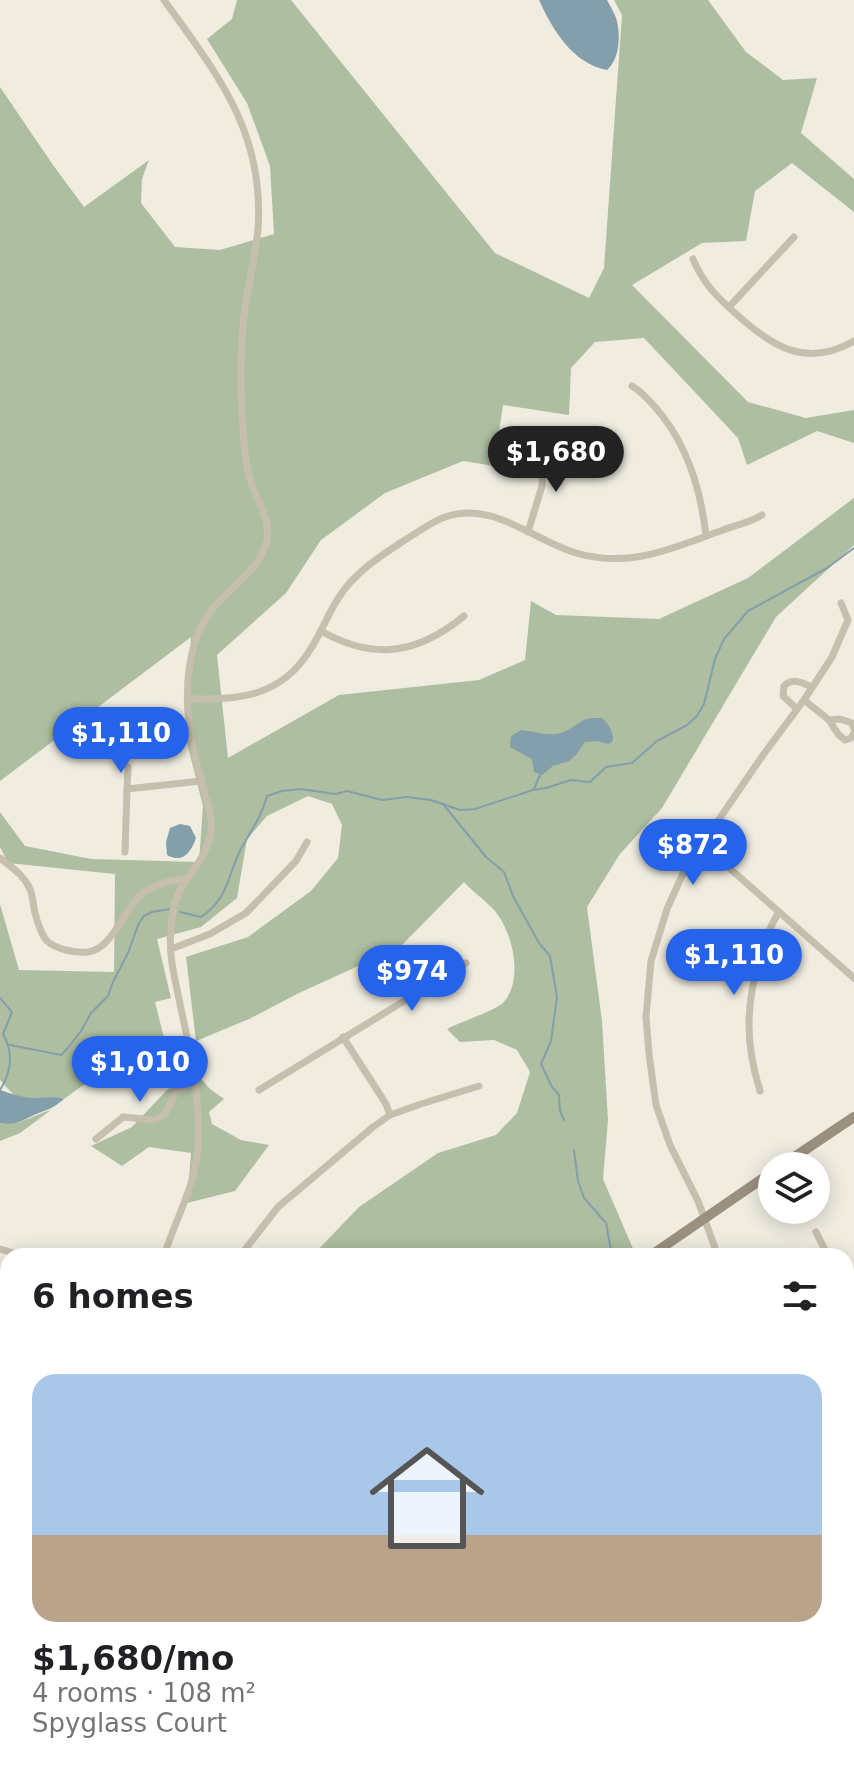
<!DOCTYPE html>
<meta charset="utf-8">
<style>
body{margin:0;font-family:"DejaVu Sans",sans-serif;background:#f2f2f2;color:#202124;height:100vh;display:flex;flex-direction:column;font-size:30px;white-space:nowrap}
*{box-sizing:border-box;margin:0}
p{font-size:26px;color:#757577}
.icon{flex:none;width:44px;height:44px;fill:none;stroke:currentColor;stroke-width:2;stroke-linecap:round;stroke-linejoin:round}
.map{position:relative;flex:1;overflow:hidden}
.drawer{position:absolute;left:0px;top:1248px;width:854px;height:536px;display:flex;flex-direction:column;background:#fff;border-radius:24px 24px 0 0;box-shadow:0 4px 20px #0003}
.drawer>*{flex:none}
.fabs{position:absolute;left:758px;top:1152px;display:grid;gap:16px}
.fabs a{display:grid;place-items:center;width:72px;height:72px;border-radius:50%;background:#fff;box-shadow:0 4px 20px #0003;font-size:40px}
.price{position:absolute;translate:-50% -68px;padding:0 18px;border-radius:28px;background:#2563eb;color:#fff;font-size:26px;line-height:52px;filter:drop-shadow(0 2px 4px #0008)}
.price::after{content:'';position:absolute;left:50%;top:48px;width:24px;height:18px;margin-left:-12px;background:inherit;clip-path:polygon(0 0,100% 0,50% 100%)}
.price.active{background:#222;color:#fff}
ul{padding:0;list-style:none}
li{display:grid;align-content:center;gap:16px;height:424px;padding:0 32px}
li span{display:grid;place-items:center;height:248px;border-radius:24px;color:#555}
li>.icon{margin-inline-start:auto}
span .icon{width:144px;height:144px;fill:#fffc;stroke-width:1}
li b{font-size:34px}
h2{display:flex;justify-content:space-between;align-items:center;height:96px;padding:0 32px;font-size:34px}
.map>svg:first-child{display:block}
</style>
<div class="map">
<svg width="854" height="1784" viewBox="0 0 854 1784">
<rect width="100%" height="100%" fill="#f0ece0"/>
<!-- green -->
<g fill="#aebea1">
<path d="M237,0h54l204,253 94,45 15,-30 18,-253 -8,-15h94l38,52 37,28 34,-2 -16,55 53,46v33l-62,-49 -37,28 -9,50 -44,2 -70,42 116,117 58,16 48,-8v33l-37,-12 -70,34 -9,-27 -94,-100 -49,4 -24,26 -2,47 -66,-10 -9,61 -31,-5 -78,32 -64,47 -35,53 -69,62 11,103 111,-63 140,-15 46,-20 6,-59 25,14 103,4 89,-41 106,-80v47l-78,72 -114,191 -42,46 -33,53 15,114 6,99 -5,59 31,72 -6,5h-166l-9,-7 -10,7h-131l47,-49 79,-54 58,-18 21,-22 13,-41 -13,-22 -23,-10 -34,2 -13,-13c11,-6 49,-19 56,-26 21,-23 10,-70 -8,-92 -9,-10 -22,-19 -31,-29l-64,65 -101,46 -50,26 -53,22 -10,-84 62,-20 63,-46 27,-33 4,-33 -10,-21 -24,-8 -41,20 -20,23 -10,59 -36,29 -44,12 14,59 -16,4 10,40 -57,6 -15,30 -29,21c-15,-4 -35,4 -49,-4 -5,-3 -11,-11 -15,-15v-176l19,66 95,2 1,-98 -107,-11 -8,-16v-35l25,34 66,13 108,3 4,-56 -17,-67 5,-102 -191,144v-694l53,78 31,42 65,-47 -7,19 -1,24 34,44 45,3 54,-16 -4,-68 -23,-63 -40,-64 25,-20z"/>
<polygon points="197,1074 210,1089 224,1099 209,1112 212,1124 241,1140 269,1145 235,1191 187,1203 191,1153 149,1147 122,1166 91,1146 132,1127 167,1090"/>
<path d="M51,1110l-31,23 -20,8v-18c18,4 33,-8 51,-13z"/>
<polygon points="8,1601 8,1740 0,1750 0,1605"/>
<polygon points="484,1776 663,1776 655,1784 411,1784 432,1777 479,1778"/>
</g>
<!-- water -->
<g fill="#829fab">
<path d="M539,0h68c3,6 7,12 9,18 5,16 4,41 -9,52 -34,-6 -55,-41 -68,-70z"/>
<path d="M591,718h11c6,5 13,15 10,24l-4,2 -10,-3 -13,1 -9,13 -7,6 -16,5 -11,9 -8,-3 -2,-13 -22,-12 1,-11 10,-6c14,1 26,7 40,3 11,-3 18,-13 30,-15z"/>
<path d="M180,824l10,2 6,12c-5,14 -13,26 -29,17l-1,-13 4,-14z"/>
<path d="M0,1090c12,4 23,8 35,8 11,0 19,-2 29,1 -13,11 -16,10 -30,16 -13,6 -20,11 -34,8z"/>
</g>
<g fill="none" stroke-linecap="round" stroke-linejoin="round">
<!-- stream -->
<g stroke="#829fab" stroke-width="2">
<polyline points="534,789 540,775"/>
<polyline points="443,804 486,857 504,872 513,896 539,943 550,956 557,997 551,1041 541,1064 552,1087 559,1095 560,1111 564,1120"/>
<path d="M180,912l21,5c29,-20 26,-42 41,-70 10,-17 20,-32 25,-51l15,-5 18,-2 36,5 11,-3 35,9 25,-3 24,3 29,10 15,-1 58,-19 13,-2 25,-8 19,2 16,-15 26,-4 25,-22 30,-16 10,-9 7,-12 11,-45 9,-20 24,-28 79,-43 27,-20"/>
<path d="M0,998l12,14 -9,22c11,19 9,37 -3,56"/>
<polyline points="10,1045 61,1055 67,1049 81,1031 91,1013 108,996 113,982 128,953 139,923 144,916 152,912 170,909"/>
<polyline points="574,1150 578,1181 584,1198 606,1223 612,1256"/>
<polyline points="846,1440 854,1432"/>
</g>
<!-- street -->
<g stroke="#c7bfad" stroke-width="7">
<path d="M693,259c10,24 23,37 42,54 36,33 71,56 119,28"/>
<polyline points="729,307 794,237"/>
<path d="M632,386c9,5 16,13 23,21 32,36 46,83 51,129"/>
<polyline points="528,532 542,486 544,450"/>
<path d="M321,631c53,30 97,23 143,-15"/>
<path d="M188,699c51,1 93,-2 122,-49 11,-17 18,-36 29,-53 17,-26 43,-42 69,-59 12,-7 23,-16 37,-21 48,-17 87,23 131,36 55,16 96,-5 147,-23 13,-5 26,-7 39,-15"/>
<polyline points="804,700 829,720 838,734 845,740 851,738 854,733"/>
<path d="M797,709l-14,-13 1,-10c9,-9 18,-3 28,1"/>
<polyline points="829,720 840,719 852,723 854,729"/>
<polyline points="127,789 128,767"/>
<polyline points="702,844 854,978"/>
<polyline points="125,852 127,789 201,781"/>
<path d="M0,858c11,9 24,17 30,31 3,7 3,16 5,24 2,8 7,23 12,28 10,9 29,12 41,11 27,-4 36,-48 59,-62 12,-7 27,-10 41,-12"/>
<polyline points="171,949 210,934 246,913 296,861 307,842"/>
<polyline points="343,1037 386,1104 390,1115"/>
<polyline points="259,1090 466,963"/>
<path d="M760,1091c-15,-49 -14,-84 -1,-132 5,-17 11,-33 20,-47"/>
<polyline points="96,1139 123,1117 155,1120 165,1114 175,1094 195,1080"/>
<polyline points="816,1232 828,1256"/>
<polyline points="0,1249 24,1256"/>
<path d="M164,1256c11,-36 31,-69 34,-108 3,-47 -7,-94 -17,-139 -5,-27 -13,-52 -10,-79 1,-16 3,-31 12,-45 11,-17 25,-32 28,-53 2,-18 -6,-34 -10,-52 -13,-45 -20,-92 -6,-138 4,-13 11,-25 19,-35 18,-21 48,-39 53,-68 4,-21 -13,-43 -18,-63 -5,-19 -5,-41 -7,-60 -2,-36 -2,-72 3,-107 4,-27 10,-53 13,-79 7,-98 -41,-156 -94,-230"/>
<polyline points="240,1256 278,1207 373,1127 390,1115 421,1104 479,1086"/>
<polyline points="718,1256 698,1201 670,1145 656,1105 649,1054 646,1017 651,961 667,909 685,869 763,755 804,700 832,657 848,620 841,603"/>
<polyline points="846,1283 854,1295"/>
<polyline points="846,1353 854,1348"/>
<polyline points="846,1548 854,1546"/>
<polyline points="846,1608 854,1608"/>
<polyline points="846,1703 854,1706"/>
<polyline points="139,1776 147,1784"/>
<polyline points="54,1784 62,1776"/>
<polyline points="737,1784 747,1776"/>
<polyline points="844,1784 854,1771"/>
</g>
<!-- secondary -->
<g stroke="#9b8f7e" stroke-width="10">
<polyline points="781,1166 854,1117"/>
<polyline points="650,1256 772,1172"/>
<polyline points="0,1546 8,1543"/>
<polyline points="846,1675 854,1675"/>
<polyline points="600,1784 608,1776"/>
</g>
</g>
</svg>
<div class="fabs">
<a><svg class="icon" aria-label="layers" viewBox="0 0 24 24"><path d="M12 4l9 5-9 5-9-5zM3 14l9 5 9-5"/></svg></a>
</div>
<b class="price active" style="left:556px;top:494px">$1,680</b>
<b class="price" style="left:121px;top:775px">$1,110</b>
<b class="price" style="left:693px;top:887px">$872</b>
<b class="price" style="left:734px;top:997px">$1,110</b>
<b class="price" style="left:412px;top:1013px">$974</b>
<b class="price" style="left:140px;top:1104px">$1,010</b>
<section class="drawer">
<h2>6 homes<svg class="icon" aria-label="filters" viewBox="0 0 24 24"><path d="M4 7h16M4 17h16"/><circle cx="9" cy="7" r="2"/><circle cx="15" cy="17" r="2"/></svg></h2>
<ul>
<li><span style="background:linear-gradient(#a9c7e8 65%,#b9a48a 0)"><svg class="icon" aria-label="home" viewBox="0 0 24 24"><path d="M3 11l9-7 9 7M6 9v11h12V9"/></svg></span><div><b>$1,680/mo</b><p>4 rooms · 108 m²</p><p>Spyglass Court</p></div></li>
</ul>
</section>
</div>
